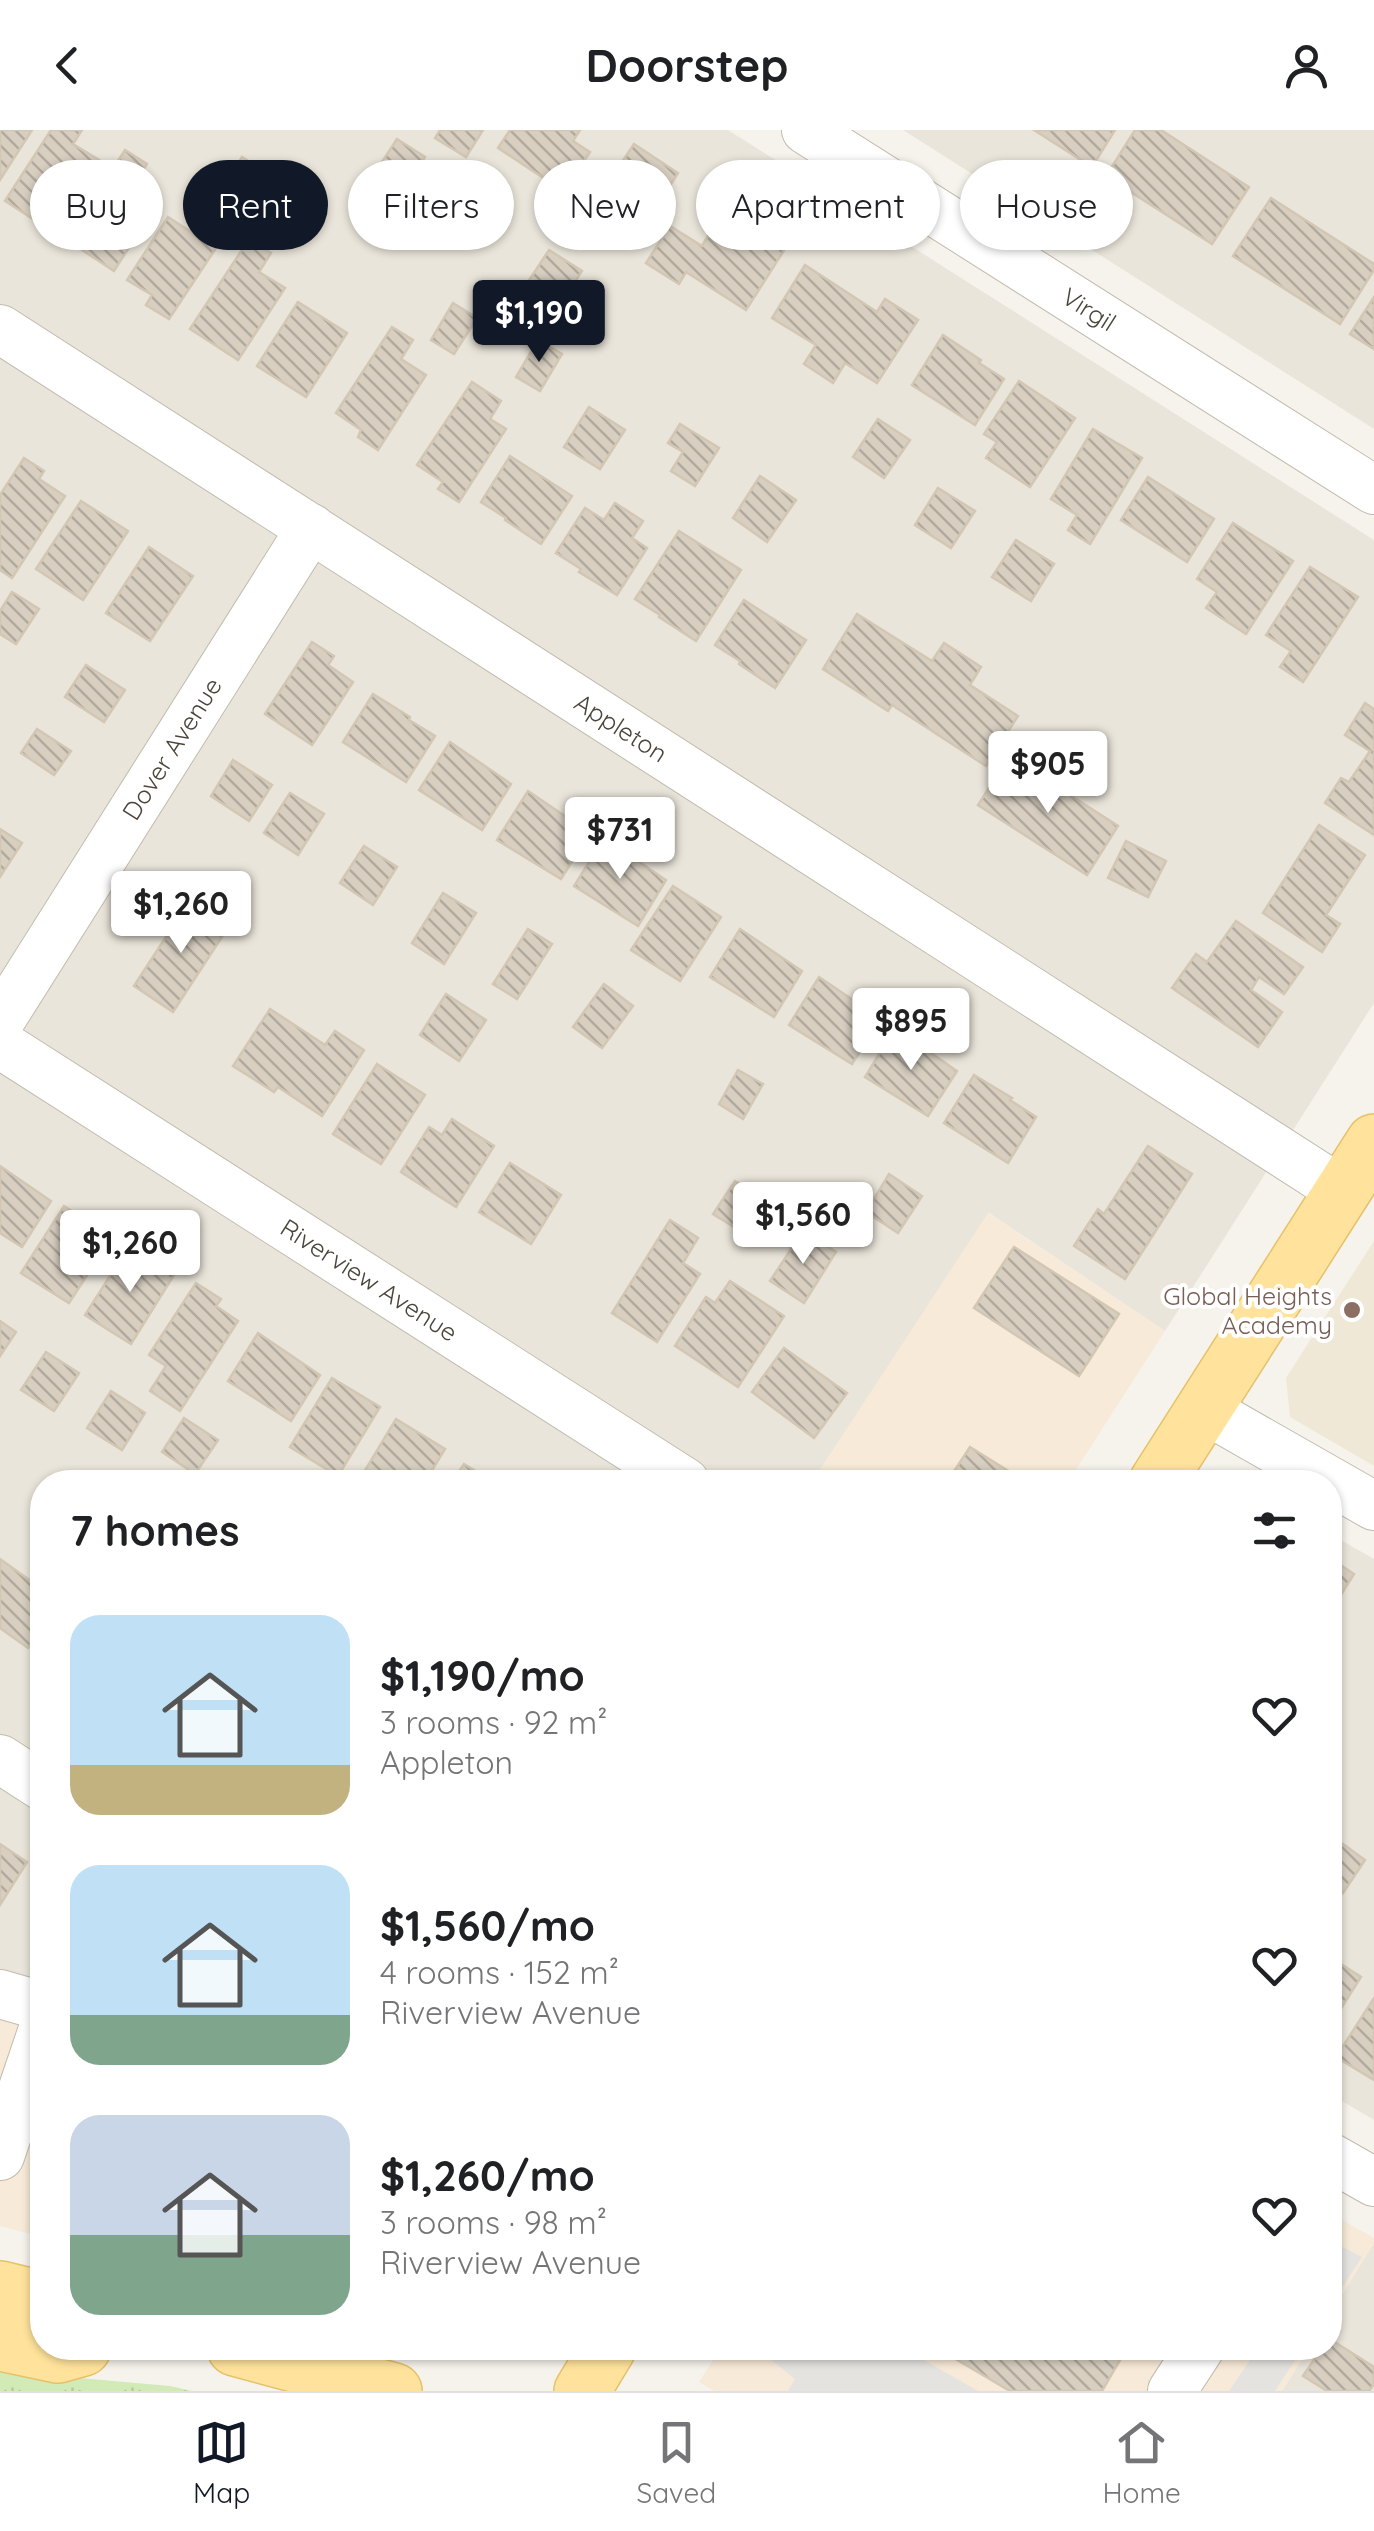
<!DOCTYPE html>
<meta charset="utf-8">
<style>
body{margin:0;font-family:Quicksand,sans-serif;background:#f6f6f6;color:#202124;height:100vh;display:flex;flex-direction:column;font-size:38px;white-space:nowrap}
*{box-sizing:border-box;margin:0}
p{font-size:32px;color:#757577}
.icon{flex:none;width:55px;height:55px;fill:none;stroke:currentColor;stroke-width:2;stroke-linecap:round;stroke-linejoin:round}
.map{position:relative;flex:1;overflow:hidden}
.panel{position:absolute;left:30px;top:1340px;width:1312px;height:890px;display:flex;flex-direction:column;background:#fff;border-radius:40px;box-shadow:0 2px 8px #0004}
.panel>*{flex:none}
.top-card{position:absolute;left:30px;top:30px;width:1315px;height:90px;display:flex;gap:20px}
.price{position:absolute;translate:-50% -85px;padding:0 22px;border-radius:10px;background:#fff;color:#222;font-size:32px;line-height:65px;filter:drop-shadow(0 2px 5px #0008)}
.price::after{content:'';position:absolute;left:50%;top:60px;width:30px;height:22px;margin-left:-15px;background:inherit;clip-path:polygon(0 0,100% 0,50% 100%)}
.price.active{background:#111827;color:#fff}
ul{padding:0;list-style:none}
li{display:flex;align-items:center;gap:30px;height:250px;padding:0 40px}
li span{display:grid;place-items:center;flex:none;width:280px;height:200px;border-radius:30px;color:#555}
li>.icon{margin-inline-start:auto}
span .icon{width:120px;height:120px;fill:#fffc;stroke-width:1}
li b{font-size:42px}
h2{display:flex;justify-content:space-between;align-items:center;height:120px;padding:0 40px;font-size:42px}
.pill{padding:0 35px;border-radius:45px;background:#fff;box-shadow:0 2px 8px #0004;font-size:35px;line-height:90px}
.pill.active{background:#111827;color:#fff}
header{display:flex;justify-content:space-between;align-items:center;height:130px;padding:0 40px;background:#fff;font-size:45px;font-weight:800}
.dock{display:flex;justify-content:space-around;align-items:center;height:140px;border-top:2px solid #e0e0e0;background:#fff;font-size:28px;color:#757577}
.dock a{display:grid;justify-items:center;gap:5px}
.dock .active{color:#111827}
.map>svg:first-child{display:block}
</style>
<header><svg class="icon" aria-label="back" viewBox="0 0 24 24"><path d="M15 5l-7 7 7 7"/></svg>Doorstep<svg class="icon" aria-label="person" viewBox="0 0 24 24"><circle cx="12" cy="8" r="4"/><path d="M4 21q1-7 8-7t8 7"/></svg></header>
<div class="map">
<svg width="1374" height="2261" viewBox="0 0 1374 2261">
<defs>
<pattern id="grass-tufts" width="24" height="20" patternUnits="userSpaceOnUse" patternTransform="scale(2.5)"><rect width="24" height="20" fill="#d2eab5"/><path d="M3 7l-1-3M5 7V3M7 7l1-3M15 17l-1-3M17 17v-4M19 17l1-3" fill="none" stroke="#b6ca9c"/></pattern>
<pattern id="building-back-hatch" width="6" height="6" patternUnits="userSpaceOnUse" patternTransform="scale(2.5)"><rect width="6" height="6" fill="#d8cfc1"/><path d="M-1 5l2 2M0 0l6 6M5-1l2 2" fill="none" stroke="#b1aa9e"/></pattern>
</defs>
<rect width="100%" height="100%" fill="#f6f3ec"/>
<!-- residential -->
<g fill="#eae5da">
<polygon points="0,0 728,0 1374,410 1374,873 1165,1201 989,1083 812,1352 42,1352 42,1858 0,1850"/>
<polygon points="903,0 1374,0 1374,299"/>
<polygon points="1330,1404 1374,1429 1374,1990 1330,1964"/>
<polygon points="1374,2113 1374,2261 1282,2261 1309,2218 1330,2218 1330,2184"/>
</g>
<!-- commercial -->
<g fill="#f7ead8">
<polygon points="988,1083 1165,1201 1068,1352 812,1352"/>
<polygon points="0,1850 42,1858 42,2107 0,2096"/>
<polygon points="1330,2083 1374,2108 1374,2113 1330,2184"/>
<polygon points="721,2218 1309,2218 1282,2261 714,2261 699,2252"/>
</g>
<!-- education -->
<polygon fill="#efe8d6" points="1374,1111 1374,1336 1290,1287 1286,1248"/>
<!-- grass -->
<polygon fill="url(#grass-tufts)" points="0,2234 46,2245 170,2256 192,2261 0,2261"/>
<!-- parking -->
<g fill="#e5e3e0">
<polygon points="1331,2111 1362,2127 1330,2176 1330,2112"/>
<polygon points="756,2218 903,2218 978,2261 788,2261 795,2249"/>
<polygon points="1258,2218 1303,2218 1275,2261 1229,2261"/>
</g>
<!-- building -->
<g fill="url(#building-back-hatch)" stroke="#d3c7b4" stroke-width="2.5">
<polygon points="0,0 32,0 0,50"/>
<polygon points="51,0 82,0 73,14 99,30 53,102 5,71"/>
<polygon points="440,0 483,0 466,27 435,8"/>
<polygon points="510,0 580,0 573,11 590,22 563,61 498,18"/>
<polygon points="1034,0 1115,0 1092,37"/>
<polygon points="1135,0 1161,0 1249,57 1212,114 1106,46"/>
<polygon points="397,9 425,27 401,65 372,47"/>
<polygon points="634,14 678,43 637,107 592,77"/>
<polygon points="125,20 147,34 135,53 160,69 114,141 67,110"/>
<polygon points="242,27 275,48 249,89 216,67"/>
<polygon points="475,35 500,53 474,90 449,72"/>
<polygon points="1271,68 1374,134 1374,140 1340,194 1233,126"/>
<polygon points="743,85 788,114 746,180 686,142 679,154 646,133 670,96 702,116 712,99 728,109"/>
<polygon points="168,87 216,118 169,189 146,175 152,165 127,150"/>
<polygon points="249,109 271,123 259,142 285,158 238,230 190,199"/>
<polygon points="549,120 582,141 559,177 526,155"/>
<polygon points="805,135 877,182 885,169 918,190 877,253 845,233 833,253 804,234 816,215 772,188"/>
<polygon points="1374,167 1374,219 1350,204"/>
<polygon points="298,172 347,203 306,267 257,236"/>
<polygon points="453,173 477,188 454,224 431,210"/>
<polygon points="392,197 413,210 401,229 426,245 378,320 358,307 361,300 336,283"/>
<polygon points="943,205 981,230 979,233 1004,249 975,295 912,255"/>
<polygon points="538,210 562,224 540,261 516,247"/>
<polygon points="1019,251 1075,288 1030,357 986,328 997,312 984,304"/>
<polygon points="472,252 501,271 490,289 506,299 459,372 438,359 443,352 417,335"/>
<polygon points="589,277 625,300 600,339 564,317"/>
<polygon points="878,289 910,310 884,348 853,327"/>
<polygon points="680,294 719,318 695,356 671,341 683,322 668,313"/>
<polygon points="1093,299 1142,328 1090,414 1068,400 1077,385 1051,369"/>
<polygon points="510,326 572,366 541,414 505,390 506,388 481,372"/>
<polygon points="24,328 44,341 39,349 65,366 12,448 0,440 0,365"/>
<polygon points="760,346 796,370 767,412 733,388"/>
<polygon points="1148,347 1214,389 1187,432 1121,390"/>
<polygon points="938,358 975,381 951,418 915,395"/>
<polygon points="81,371 128,401 83,470 36,439"/>
<polygon points="615,373 643,391 632,408 647,418 617,465 579,442 581,439 556,423 585,378 604,390"/>
<polygon points="1233,393 1293,431 1246,504 1206,478 1217,462 1197,449"/>
<polygon points="679,401 741,440 696,511 659,487 660,485 635,469"/>
<polygon points="1016,410 1054,434 1031,471 992,447"/>
<polygon points="149,417 193,446 150,511 106,483"/>
<polygon points="1310,437 1358,467 1303,552 1280,537 1291,521 1266,505"/>
<polygon points="12,462 39,479 16,514 0,504 0,481"/>
<polygon points="744,470 806,510 775,558 739,534 740,531 715,515"/>
<polygon points="857,484 932,531 944,513 981,537 970,555 1018,586 986,636 892,575 888,581 823,539"/>
<polygon points="312,512 334,526 328,535 353,552 312,615 265,584"/>
<polygon points="86,535 125,560 104,592 65,567"/>
<polygon points="373,564 410,587 409,590 435,606 406,652 343,612"/>
<polygon points="1365,573 1374,579 1374,705 1325,673 1341,648 1349,652 1370,621 1345,605"/>
<polygon points="37,599 71,621 54,645 21,623"/>
<polygon points="450,612 511,654 482,700 419,660"/>
<polygon points="1009,626 1118,696 1087,745 978,675"/>
<polygon points="233,630 272,655 249,691 211,666"/>
<polygon points="528,661 590,703 561,749 497,710"/>
<polygon points="290,663 324,684 298,725 264,703"/>
<polygon points="1319,695 1365,725 1326,785 1340,794 1322,822 1263,783"/>
<polygon points="0,699 22,713 0,747"/>
<polygon points="604,708 666,750 638,796 574,756"/>
<polygon points="1126,711 1166,731 1148,767 1108,748"/>
<polygon points="364,716 397,737 373,775 340,753"/>
<polygon points="673,756 721,787 680,851 631,820"/>
<polygon points="443,763 476,783 444,834 412,813"/>
<polygon points="190,770 229,796 173,882 134,856"/>
<polygon points="1236,791 1303,837 1284,864 1259,847 1251,860 1282,882 1258,917 1172,858 1196,824 1207,832"/>
<polygon points="528,799 552,814 517,869 493,854"/>
<polygon points="740,799 802,841 774,887 710,847"/>
<polygon points="819,847 881,889 852,934 789,895"/>
<polygon points="604,854 633,876 602,918 573,897"/>
<polygon points="446,864 486,890 459,931 420,905"/>
<polygon points="270,879 325,915 335,901 364,920 322,986 278,957 274,962 233,936"/>
<polygon points="895,898 957,941 928,986 865,947"/>
<polygon points="377,934 425,965 381,1034 333,1004"/>
<polygon points="738,940 763,954 743,989 719,974"/>
<polygon points="974,945 1012,968 1010,970 1036,987 1008,1033 944,993"/>
<polygon points="452,989 494,1016 456,1077 401,1042 429,997 442,1005"/>
<polygon points="1148,1016 1192,1044 1125,1149 1074,1116 1098,1079 1104,1084"/>
<polygon points="510,1033 561,1065 531,1114 479,1082"/>
<polygon points="0,1036 51,1071 22,1117 0,1103"/>
<polygon points="889,1044 922,1066 898,1103 866,1082"/>
<polygon points="735,1051 761,1068 739,1100 713,1084"/>
<polygon points="64,1076 112,1107 69,1173 21,1143"/>
<polygon points="670,1090 698,1108 683,1133 700,1144 657,1212 612,1183"/>
<polygon points="803,1101 836,1122 804,1173 770,1151"/>
<polygon points="129,1116 174,1145 131,1214 85,1185"/>
<polygon points="1014,1117 1119,1184 1079,1246 974,1178"/>
<polygon points="730,1151 784,1186 738,1257 675,1216 706,1167 715,1173"/>
<polygon points="196,1153 221,1169 216,1176 238,1191 180,1281 150,1261 166,1236 149,1225"/>
<polygon points="0,1191 16,1202 0,1226"/>
<polygon points="258,1203 320,1245 291,1291 228,1251"/>
<polygon points="784,1218 847,1263 814,1308 752,1262"/>
<polygon points="46,1222 79,1243 54,1281 21,1260"/>
<polygon points="332,1248 380,1277 338,1346 290,1317"/>
<polygon points="111,1261 145,1283 122,1320 87,1298"/>
<polygon points="184,1288 218,1310 195,1344 162,1322"/>
<polygon points="396,1289 445,1319 425,1352 381,1352 364,1342"/>
<polygon points="970,1317 1018,1347 1014,1352 947,1352"/>
<polygon points="464,1334 494,1352 452,1352"/>
<polygon points="1330,1428 1354,1444 1330,1482"/>
<polygon points="0,1429 42,1459 42,1498 28,1518 0,1498"/>
<polygon points="0,1714 27,1732 0,1775"/>
<polygon points="1343,1714 1365,1730 1343,1763 1330,1754 1330,1732"/>
<polygon points="1330,1827 1361,1847 1330,1896"/>
<polygon points="1374,1868 1374,1950 1336,1927"/>
<polygon points="1330,2209 1374,2237 1374,2254 1369,2261 1327,2261 1303,2246 1322,2218 1330,2218"/>
<polygon points="921,2218 1127,2218 1102,2261 1010,2261 942,2221 939,2228"/>
</g>
<g fill="none" stroke-linecap="round" stroke-linejoin="round">
<!-- minor casing -->
<g stroke="#c2bbae" stroke-width="50">
<g id="minor">
<path id="s1" d="M806,0l568,360"/>
<path id="s2" d="M0,199l1342,862"/>
<path id="s3" d="M0,891l311,-493"/>
<path id="s4" d="M0,914l685,438"/>
<polyline points="1204,1279 1374,1376"/>
<polyline points="0,1629 42,1656"/>
<polyline points="0,1864 42,1876"/>
<polyline points="0,2026 42,1902"/>
<polyline points="1330,2027 1374,2052"/>
<polyline points="1172,2261 1200,2218"/>
</g>
</g>
<!-- major casing -->
<g stroke="#e6c16a" stroke-width="58">
<g id="major">
<polyline points="1157,1352 1374,1012"/>
<polyline points="0,2159 42,2169"/>
<polyline points="0,2213 58,2225 83,2218"/>
<polyline points="235,2218 394,2261"/>
<polyline points="582,2261 608,2218"/>
</g>
</g>
<!-- minor -->
<use href="#minor" stroke="#fff" stroke-width="48"/>
<!-- major -->
<use href="#major" stroke="#ffe39c" stroke-width="55"/>
</g>
<!-- markers -->
<circle fill="#8d6e63" stroke="#fff" stroke-width="4" cx="1352" cy="1180" r="10"/>
<g text-anchor="middle" stroke-width="8" stroke-linejoin="round" paint-order="stroke">
<!-- street labels -->
<g font-size="25" fill="#4b4439" stroke="#fff">
<text dy="9" stroke="none"><textPath href="#s1" startOffset="335">Virgil</textPath></text>
<text dy="9" stroke="none"><textPath href="#s2" startOffset="738">Appleton</textPath></text>
<text dy="9" stroke="none"><textPath href="#s3" startOffset="322">Dover Avenue</textPath></text>
<text dy="9" stroke="none"><textPath href="#s4" startOffset="438">Riverview Avenue</textPath></text>
</g>
<!-- education labels -->
<g font-size="25" fill="#785e54" stroke="#fff" text-anchor="end">
<text x="1332" y="1175">Global Heights<tspan x="1332" dy="29">Academy</tspan></text>
</g>
</g>
</svg>
<b class="price active" style="left:539px;top:235px">$1,190</b>
<b class="price" style="left:1048px;top:686px">$905</b>
<b class="price" style="left:620px;top:752px">$731</b>
<b class="price" style="left:181px;top:826px">$1,260</b>
<b class="price" style="left:911px;top:943px">$895</b>
<b class="price" style="left:803px;top:1137px">$1,560</b>
<b class="price" style="left:130px;top:1165px">$1,260</b>
<div class="top-card">
<a class="pill">Buy</a>
<a class="pill active">Rent</a>
<a class="pill">Filters</a>
<a class="pill">New</a>
<a class="pill">Apartment</a>
<a class="pill">House</a>
</div>
<section class="panel">
<h2>7 homes<svg class="icon" aria-label="filters" viewBox="0 0 24 24"><path d="M4 7h16M4 17h16"/><circle cx="9" cy="7" r="2"/><circle cx="15" cy="17" r="2"/></svg></h2>
<ul>
<li><span style="background:linear-gradient(#bfe0f5 75%,#c2b280 0)"><svg class="icon" aria-label="home" viewBox="0 0 24 24"><path d="M3 11l9-7 9 7M6 9v11h12V9"/></svg></span><div><b>$1,190/mo</b><p>3 rooms · 92 m²</p><p>Appleton</p></div><svg class="icon" aria-label="heart" viewBox="0 0 24 24"><path d="M12 20l-8-8c-3-5 5-10 8-4 3-6 11-1 8 4z"/></svg></li>
<li><span style="background:linear-gradient(#bfe0f5 75%,#7fa58c 0)"><svg class="icon" aria-label="home" viewBox="0 0 24 24"><path d="M3 11l9-7 9 7M6 9v11h12V9"/></svg></span><div><b>$1,560/mo</b><p>4 rooms · 152 m²</p><p>Riverview Avenue</p></div><svg class="icon" aria-label="heart" viewBox="0 0 24 24"><path d="M12 20l-8-8c-3-5 5-10 8-4 3-6 11-1 8 4z"/></svg></li>
<li><span style="background:linear-gradient(#c9d6e8 60%,#7fa58c 0)"><svg class="icon" aria-label="home" viewBox="0 0 24 24"><path d="M3 11l9-7 9 7M6 9v11h12V9"/></svg></span><div><b>$1,260/mo</b><p>3 rooms · 98 m²</p><p>Riverview Avenue</p></div><svg class="icon" aria-label="heart" viewBox="0 0 24 24"><path d="M12 20l-8-8c-3-5 5-10 8-4 3-6 11-1 8 4z"/></svg></li>
</ul>
</section>
</div>
<nav class="dock">
<a class="active"><svg class="icon" aria-label="map" viewBox="0 0 24 24"><path d="M3 6l6-2 6 2 6-2v14l-6 2-6-2-6 2zM9 4v14M15 6v14"/></svg>Map</a>
<a><svg class="icon" aria-label="saved" viewBox="0 0 24 24"><path d="M7 4h10v16l-5-4-5 4z"/></svg>Saved</a>
<a><svg class="icon" aria-label="home" viewBox="0 0 24 24"><path d="M3 11l9-7 9 7M6 9v11h12V9"/></svg>Home</a>
</nav>
